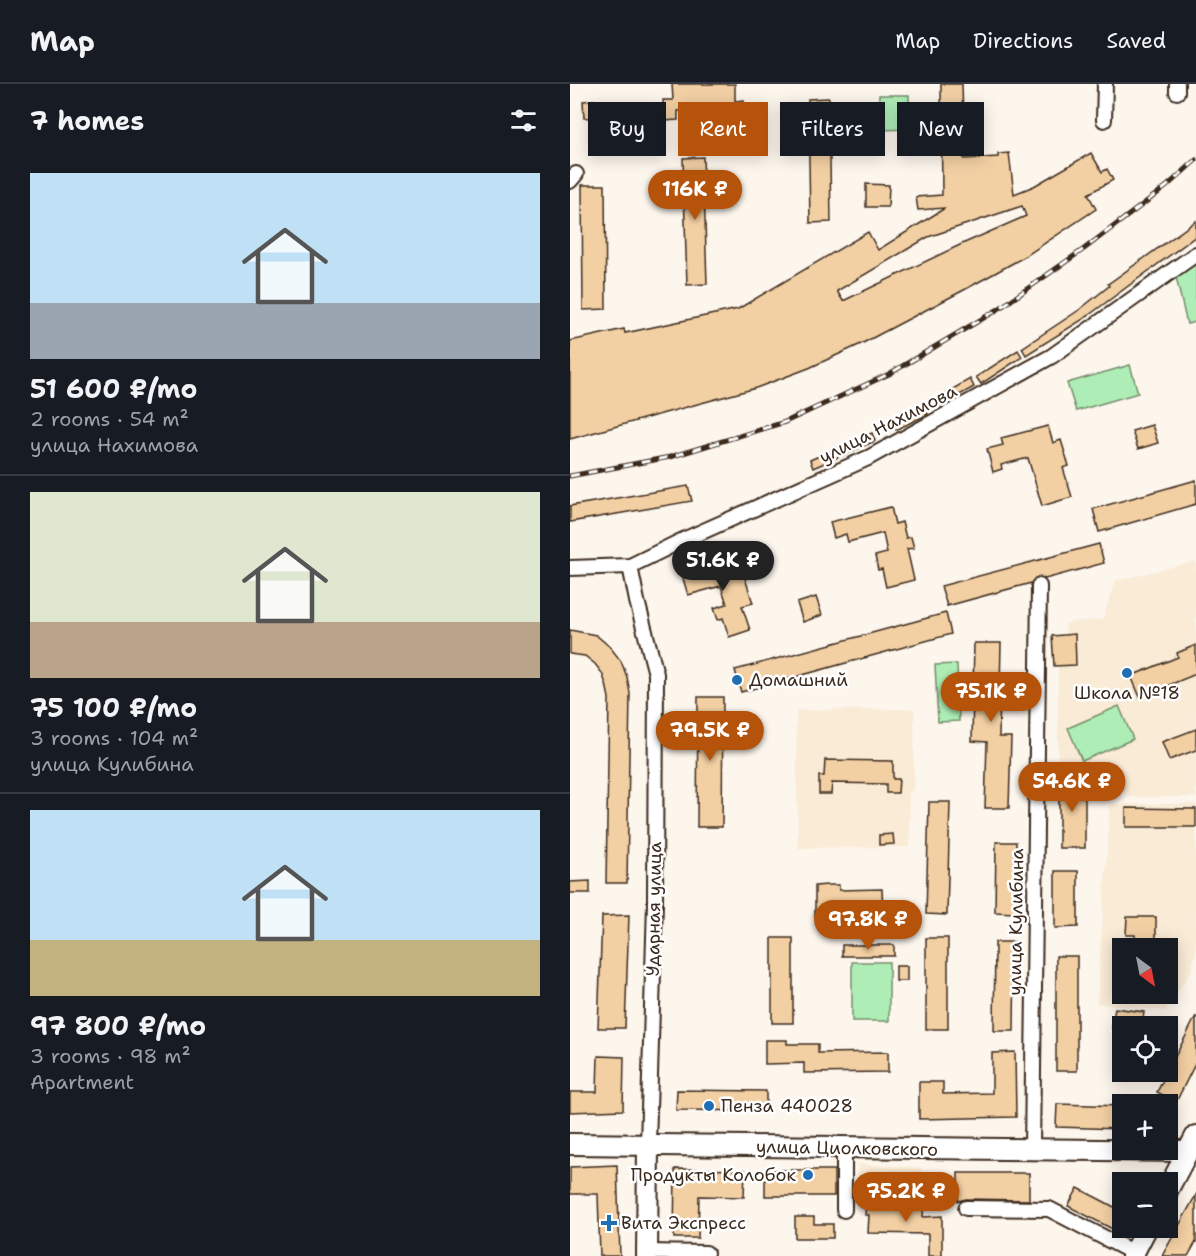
<!DOCTYPE html>
<meta charset="utf-8">
<style>
body{margin:0;font-family:"Shantell Sans",sans-serif;background:#20242c;color:#f1f3f6;height:100vh;display:flex;flex-direction:column;font-size:22px;white-space:nowrap}
*{box-sizing:border-box;margin:0}
p{font-size:20px;color:#9ea1a6}
.icon{flex:none;width:33px;height:33px;fill:none;stroke:currentColor;stroke-width:2;stroke-linecap:round;stroke-linejoin:round}
.map{position:relative;flex:1;overflow:hidden}
.side{display:flex;flex-direction:column;background:#171b24;width:570px}
.side>*{flex:none}
.guide{position:absolute;left:18px;top:18px;width:518px;height:54px;display:flex;gap:12px}
.needle{width:39px;rotate:148deg}
.controls{position:absolute;left:542px;top:854px;display:grid;gap:12px}
.controls a{display:grid;place-items:center;width:66px;height:66px;border-radius:0px;background:#171b24;box-shadow:0 3px 15px #0003;font-size:30px}
.price{position:absolute;translate:-50% -51px;padding:0 14px;border-radius:21px;background:#b45309;color:#fff;font-size:20px;line-height:39px;filter:drop-shadow(0 2px 3px #0008)}
.price::after{content:'';position:absolute;left:50%;top:36px;width:18px;height:14px;margin-left:-9px;background:inherit;clip-path:polygon(0 0,100% 0,50% 100%)}
.price.selected{background:#222;color:#fff}
ul{padding:0;list-style:none}
li{display:grid;align-content:center;gap:12px;height:318px;padding:0 30px}
li+li{border-top:2px solid #363941}
li span{display:grid;place-items:center;height:186px;border-radius:0px;color:#555}
li>.icon{margin-inline-start:auto}
span .icon{width:108px;height:108px;fill:#fffc;stroke-width:1}
li b{font-size:26px}
h2{display:flex;justify-content:space-between;align-items:center;height:72px;padding:0 30px;font-size:26px}
.tag{padding:0 21px;border-radius:0px;background:#171b24;box-shadow:0 3px 15px #0003;font-size:21px;line-height:54px}
.tag.selected{background:#b45309;color:#fff}
header{display:flex;align-items:center;gap:36px;box-sizing:border-box;height:84px;padding:0 30px;background:#171b24;border-bottom:2px solid #363941}
header strong{font-size:28px}
nav{display:flex;gap:33px;margin-inline-start:auto;font-size:21px}
main{display:flex;flex:1;min-height:0}
.map>svg:first-child{display:block}
</style>
<header>
<strong>Map</strong>
<nav><a>Map</a><a>Directions</a><a>Saved</a></nav>
</header>
<main>
<section class="side">
<h2>7 homes<svg class="icon" aria-label="filters" viewBox="0 0 24 24"><path d="M4 7h16M4 17h16"/><circle cx="9" cy="7" r="2"/><circle cx="15" cy="17" r="2"/></svg></h2>
<ul>
<li><span style="background:linear-gradient(#bfe0f5 70%,#9aa5b1 0)"><svg class="icon" aria-label="home" viewBox="0 0 24 24"><path d="M3 11l9-7 9 7M6 9v11h12V9"/></svg></span><div><b>51 600 ₽/mo</b><p>2 rooms · 54 m²</p><p>улица Нахимова</p></div></li>
<li><span style="background:linear-gradient(#dfe7d0 70%,#b9a48a 0)"><svg class="icon" aria-label="home" viewBox="0 0 24 24"><path d="M3 11l9-7 9 7M6 9v11h12V9"/></svg></span><div><b>75 100 ₽/mo</b><p>3 rooms · 104 m²</p><p>улица Кулибина</p></div></li>
<li><span style="background:linear-gradient(#bfe0f5 70%,#c2b280 0)"><svg class="icon" aria-label="home" viewBox="0 0 24 24"><path d="M3 11l9-7 9 7M6 9v11h12V9"/></svg></span><div><b>97 800 ₽/mo</b><p>3 rooms · 98 m²</p><p>Apartment</p></div></li>
</ul>
</section>
<div class="map">
<svg width="626" height="1172" viewBox="0 0 626 1172">
<rect width="100%" height="100%" fill="#fdf6ed"/>
<filter id="ink" filterUnits="userSpaceOnUse"><feTurbulence type="fractalNoise" baseFrequency=".0167" numOctaves="2"/><feDisplacementMap in="SourceGraphic" scale="12" xChannelSelector="R" yChannelSelector="G"/><feConvolveMatrix kernelMatrix="1 2 1 2 8 2 1 2 1" color-interpolation-filters="sRGB"/></filter>
<g filter="url(#ink)">
<!-- built -->
<g fill="#faebd7" fill-rule="evenodd">
<polygon points="626,477 626,713 557,713 539,682 488,681 488,582 484,582 482,552 495,551 496,539 533,535 545,497"/>
<polygon points="344,625 344,704 339,710 340,763 228,764 226,626"/>
<path d="M540,720h86v148l-5,19 -26,40 -68,-8zM552,864h45v45h-45z"/>
<polygon points="288,1080 352,1084 350,1108 287,1104"/>
</g>
<!-- green -->
<g fill="#aeeeb6" stroke="#748c6a" stroke-width="1.5">
<polygon points="309,11 339,11 340,45 309,46"/>
<polygon points="626,179 626,238 617,240 606,193"/>
<polygon points="560,281 568,309 506,327 497,299"/>
<polygon points="387,580 389,637 368,638 365,581"/>
<polygon points="549,622 563,655 512,677 498,644"/>
<rect x="282" y="878" width="37" height="59"/>
</g>
<!-- building -->
<g fill="#f3d0a4" stroke="#3b2a1e" stroke-width="1.5" fill-rule="evenodd">
<polygon points="102,0 165,0 165,17 174,16 174,34 158,35 157,25 108,27 108,36 94,37 93,16 103,16"/>
<path d="M371,0h21l2,75 34,-2v-3l11,-1 5,41 20,-8 57,-33 11,19 5,-3 6,11 -25,14 8,15 -72,48 -60,33 -103,54 -52,24 -53,20 -186,51v-98l54,-12 1,4 113,-24 130,-77 10,18 67,-42 -27,2 -2,-13 26,-2zM452,122l4,10 -64,28 -119,57 -6,-10 91,-54z"/>
<polygon points="259,14 261,138 240,139 238,15"/>
<polygon points="24,16 26,33 14,34 13,17"/>
<polygon points="24,38 52,41 50,67 22,65"/>
<polygon points="133,73 137,200 117,201 113,74"/>
<polygon points="296,100 319,101 318,123 296,123"/>
<polygon points="12,101 35,101 36,225 13,226"/>
<polygon points="626,137 626,152 515,234 456,271 452,264 509,226 539,202 538,200"/>
<polygon points="448,266 452,273 411,300 406,293"/>
<polygon points="400,295 404,303 366,324 362,317"/>
<polygon points="354,322 358,330 326,346 322,338"/>
<polygon points="582,341 588,359 568,365 562,347"/>
<polygon points="478,342 483,359 491,356 499,382 493,384 502,413 472,422 458,374 431,381 432,385 423,388 417,365 433,361 431,354"/>
<polygon points="302,349 305,357 243,384 240,376"/>
<polygon points="626,396 626,420 529,448 523,425"/>
<polygon points="118,402 122,417 0,438 0,422"/>
<polygon points="321,423 325,440 332,438 336,454 341,453 344,464 337,465 344,496 316,503 312,485 308,486 305,472 317,469 313,449 278,458 276,450 264,454 260,438"/>
<polygon points="529,460 534,479 475,495 470,493 465,494 461,499 377,522 371,502"/>
<polygon points="161,473 167,493 174,491 183,519 172,522 180,546 159,553 153,534 148,536 144,524 157,520 151,502 118,511 111,488"/>
<polygon points="246,513 252,531 233,538 227,519"/>
<polygon points="376,529 381,550 171,608 165,586"/>
<polygon points="0,546 26,551 40,563 51,577 57,593 60,609 57,799 36,799 39,614 36,600 32,589 25,580 15,572 0,570"/>
<polygon points="505,550 506,581 484,582 482,552"/>
<polygon points="404,559 431,559 429,653 441,653 439,724 415,724 417,658 402,657"/>
<polygon points="626,561 626,590 570,613 561,592 608,573 607,569"/>
<polygon points="128,613 153,613 152,743 127,743"/>
<polygon points="626,645 626,666 599,676 592,658"/>
<polygon points="255,676 323,677 323,695 329,695 328,709 316,709 316,700 262,699 261,710 249,710 249,692 254,692"/>
<rect x="489" y="694" width="26" height="70"/>
<polygon points="359,718 380,718 377,831 356,830"/>
<polygon points="556,724 626,725 626,743 556,743"/>
<polygon points="323,750 324,760 309,761 309,751"/>
<polygon points="426,758 446,758 445,829 425,828"/>
<polygon points="485,787 508,787 508,843 485,844"/>
<polygon points="20,797 20,809 0,809 0,798"/>
<polygon points="257,801 269,801 269,806 312,805 313,830 245,832 245,802"/>
<polygon points="59,831 55,944 28,944 32,832"/>
<polygon points="557,833 586,833 586,864 565,864 565,851 556,851"/>
<rect x="202" y="854" width="21" height="85"/>
<rect x="356" y="854" width="22" height="91"/>
<polygon points="425,858 445,858 444,947 424,947"/>
<rect x="272" y="861" width="52" height="11"/>
<rect x="486" y="872" width="21" height="115"/>
<rect x="326" y="882" width="11" height="15"/>
<polygon points="545,924 574,928 572,942 552,942 552,945 542,944"/>
<polygon points="626,932 626,978 606,1018 587,1008"/>
<polygon points="195,956 217,956 217,960 248,960 248,969 318,968 318,988 234,989 234,979 195,980"/>
<polygon points="445,968 446,1033 349,1035 349,998 373,998 373,1010 422,1009 422,969"/>
<polygon points="28,972 54,973 53,1026 0,1028 0,1008 27,1008"/>
<polygon points="107,1006 196,1007 196,1027 106,1026"/>
<polygon points="487,1020 552,1022 552,1045 486,1043"/>
<polygon points="47,1081 50,1172 30,1172 28,1110 0,1110 0,1083"/>
<polygon points="105,1085 175,1086 174,1113 129,1112 128,1154 104,1154"/>
<rect x="195" y="1086" width="69" height="26"/>
<polygon points="388,1089 459,1089 459,1116 396,1115 388,1117"/>
<polygon points="508,1104 552,1127 552,1150 498,1122"/>
<polygon points="626,1111 626,1158 618,1172 592,1172"/>
<polygon points="296,1117 312,1117 312,1121 339,1121 339,1117 354,1118 353,1133 372,1132 372,1172 358,1172 358,1150 298,1149 299,1131 295,1131"/>
<polygon points="225,1133 244,1133 244,1140 263,1140 263,1154 225,1154"/>
</g>
<g fill="none" stroke-linecap="round" stroke-linejoin="round">
<!-- street casing -->
<g stroke="#3b2a1e" stroke-width="18">
<g id="street">
<polyline points="607,8 607,0"/>
<polyline points="534,36 535,0"/>
<polyline points="0,97 6,90"/>
<polyline points="60,482 67,517 86,590 85,819 78,1061"/>
<polyline points="0,484 60,482 109,458 298,374 482,272 626,170"/>
<polyline points="462,1066 469,502"/>
<polyline points="396,1124 479,1125 564,1169"/>
<polyline points="274,1126 274,1064"/>
<polyline points="77,1168 136,1169"/>
</g>
</g>
<!-- secondary casing -->
<g stroke="#3b2a1e" stroke-width="24">
<g id="secondary">
<polyline points="0,1060 619,1067"/>
<polyline points="597,1107 626,1052"/>
<polyline points="77,1172 78,1061"/>
<polyline points="562,1172 577,1143"/>
</g>
</g>
<!-- street -->
<use href="#street" stroke="#fff" stroke-width="14"/>
<!-- secondary -->
<use href="#secondary" stroke="#fff" stroke-width="20"/>
<!-- rail casing -->
<g stroke="#3b2a1e" stroke-width="5">
<polyline id="rail" points="0,392 100,373 215,338 319,290 427,226 514,165 597,102 626,76"/>
</g>
<!-- rail -->
<use href="#rail" stroke="#fff" stroke-width="3" stroke-dasharray="9" stroke-linecap="butt"/>
</g>
</g>
<!-- markers -->
<g fill="#1f6fb2" stroke="#fff" stroke-width="2">
<circle cx="557" cy="589" r="6"/>
<circle cx="167" cy="596" r="6"/>
<circle cx="139" cy="1022" r="6"/>
<circle cx="238" cy="1091" r="6"/>
<path d="M36 1130h6v6h6v6h-6v6h-6v-6h-6v-6h6z"/>
</g>
<g text-anchor="middle" stroke-width="5" stroke-linejoin="round" paint-order="stroke">
<!-- street labels -->
<g font-size="18" fill="#3b2a1e" stroke="#fff">
<text transform="translate(318 340) rotate(-27)" y="6">улица Нахимова</text>
<text transform="translate(84 825) rotate(-89)" y="6">Ударная улица</text>
<text transform="translate(446 838) rotate(-89)" y="6">улица Кулибина</text>
<text transform="translate(277 1064) rotate(1)" y="6">улица Циолковского</text>
</g>
<!-- poi labels -->
<g font-size="18" fill="#3b2a1e" stroke="#fff" text-anchor="start">
<text x="179" y="602">Домашний</text>
<text x="557" y="615" text-anchor="middle">Школа №18</text>
<text x="151" y="1028">Пенза 440028</text>
<text x="226" y="1097" text-anchor="end">Продукты Колобок</text>
<text x="51" y="1145">Вита Экспресс</text>
</g>
</g>
</svg>
<div class="controls">
<a><svg class="needle" viewBox="-14 -14 28 28"><path d="M0-13l5 13h-10z" fill="#e53935"/><path d="M0 13l5-13h-10z" fill="#9ea1a6"/></svg></a>
<a><svg class="icon" aria-label="locate" viewBox="0 0 24 24"><circle cx="12" cy="12" r="6"/><path d="M12 2v4M12 18v4M2 12h4M18 12h4"/></svg></a>
<a>+</a>
<a>−</a>
</div>
<b class="price" style="left:125px;top:137px">116K ₽</b>
<b class="price selected" style="left:153px;top:508px">51.6K ₽</b>
<b class="price" style="left:421px;top:639px">75.1K ₽</b>
<b class="price" style="left:140px;top:678px">79.5K ₽</b>
<b class="price" style="left:502px;top:729px">54.6K ₽</b>
<b class="price" style="left:298px;top:867px">97.8K ₽</b>
<b class="price" style="left:336px;top:1139px">75.2K ₽</b>
<div class="guide">
<a class="tag">Buy</a>
<a class="tag selected">Rent</a>
<a class="tag">Filters</a>
<a class="tag">New</a>
</div>
</div>
</main>
